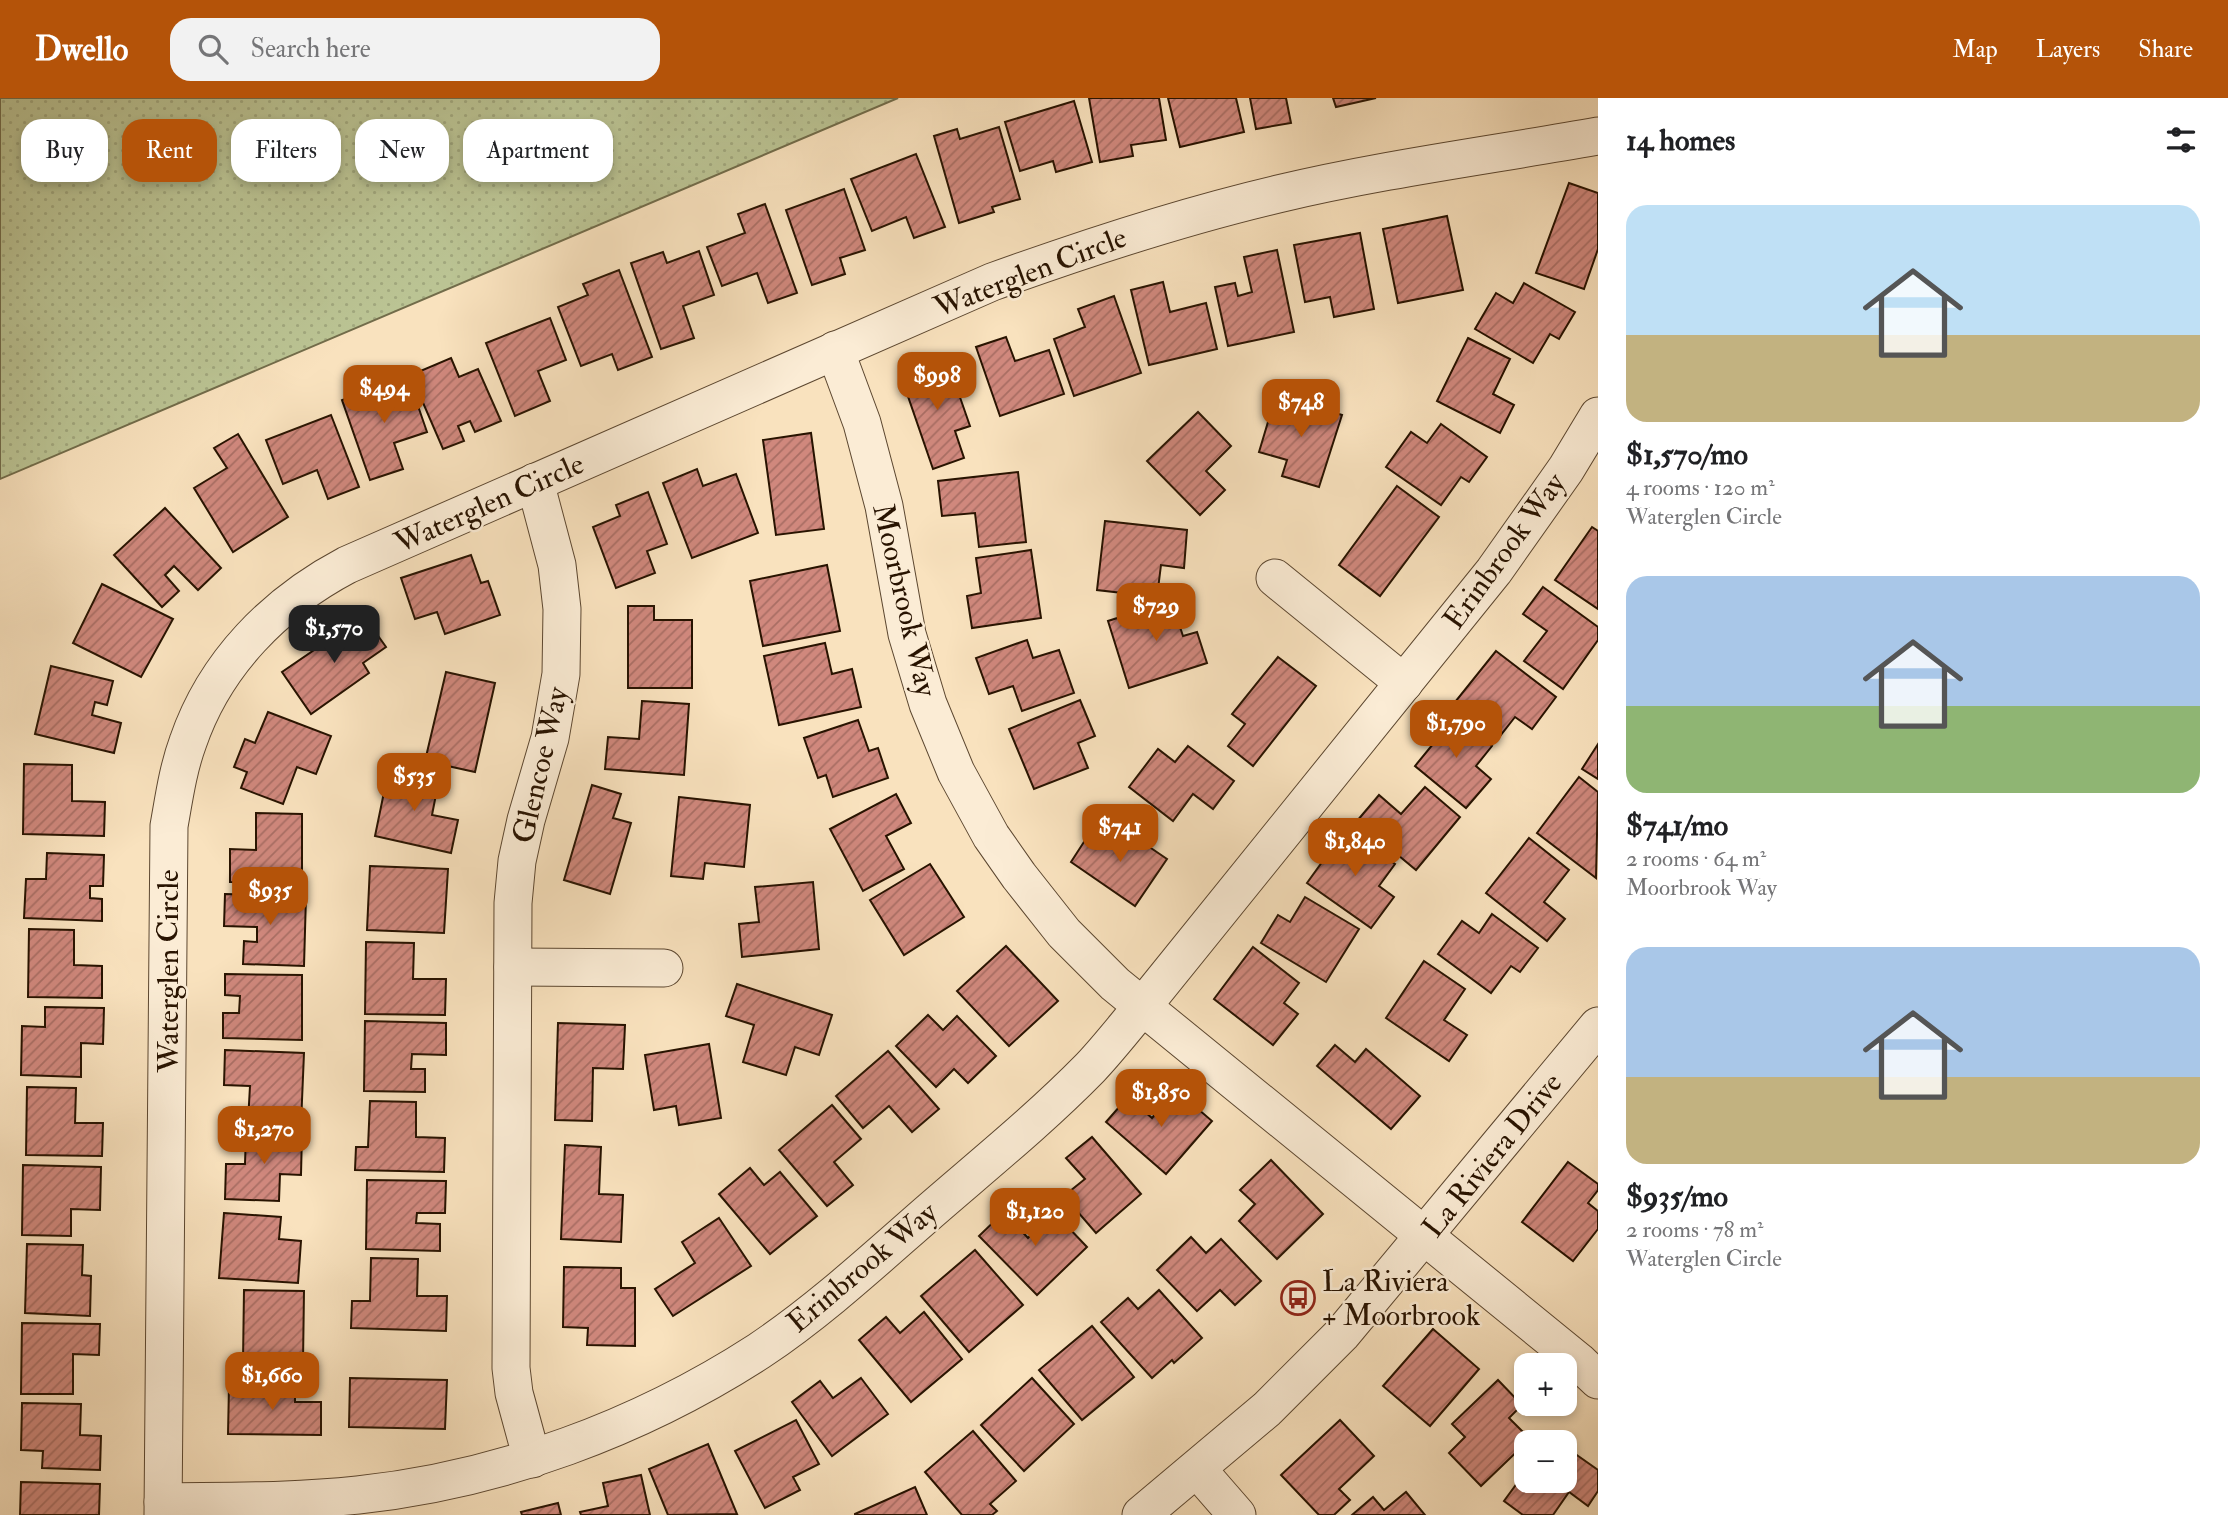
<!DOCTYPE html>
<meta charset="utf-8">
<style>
body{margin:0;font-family:"IM FELL Double Pica",serif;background:#f2f2f2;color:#202124;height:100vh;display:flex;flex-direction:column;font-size:26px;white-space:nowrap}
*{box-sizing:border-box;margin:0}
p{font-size:23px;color:#757577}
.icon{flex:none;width:38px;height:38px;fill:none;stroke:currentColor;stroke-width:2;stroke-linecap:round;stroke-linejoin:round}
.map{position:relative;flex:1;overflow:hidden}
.details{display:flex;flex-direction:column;background:#fff;width:630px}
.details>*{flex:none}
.guide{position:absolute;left:21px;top:21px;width:665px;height:63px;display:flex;gap:14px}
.fabs{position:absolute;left:1514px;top:1255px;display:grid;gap:14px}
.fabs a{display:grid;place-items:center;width:63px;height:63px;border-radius:14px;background:#fff;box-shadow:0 4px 10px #0003;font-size:35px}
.price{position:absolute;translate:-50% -60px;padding:0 16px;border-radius:14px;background:#b45309;color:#fff;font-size:23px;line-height:46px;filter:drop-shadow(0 2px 4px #0008)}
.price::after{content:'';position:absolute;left:50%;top:42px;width:21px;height:16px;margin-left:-10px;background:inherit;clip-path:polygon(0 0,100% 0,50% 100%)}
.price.current{background:#222;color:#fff}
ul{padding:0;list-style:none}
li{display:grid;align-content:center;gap:14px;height:371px;padding:0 28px}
li span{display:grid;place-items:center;height:217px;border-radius:21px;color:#555}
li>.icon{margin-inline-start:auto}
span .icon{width:126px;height:126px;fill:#fffc;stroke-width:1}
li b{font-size:30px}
h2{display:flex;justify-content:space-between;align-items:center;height:84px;padding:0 28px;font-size:30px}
.chip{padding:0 24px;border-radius:21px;background:#fff;box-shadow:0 4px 10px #0003;font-size:24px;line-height:63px}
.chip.current{background:#b45309;color:#fff}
header{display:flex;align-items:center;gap:42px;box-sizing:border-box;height:98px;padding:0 35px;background:#b45309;color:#fff}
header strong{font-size:33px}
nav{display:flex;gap:38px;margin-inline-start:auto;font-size:24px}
.search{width:490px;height:63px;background:#f2f2f2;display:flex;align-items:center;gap:18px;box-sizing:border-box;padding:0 24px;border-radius:21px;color:#757577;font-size:26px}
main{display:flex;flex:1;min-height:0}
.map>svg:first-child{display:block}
</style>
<header>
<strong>Dwello</strong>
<div class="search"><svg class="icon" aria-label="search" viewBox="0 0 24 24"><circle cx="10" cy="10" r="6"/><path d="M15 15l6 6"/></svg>Search here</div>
<nav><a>Map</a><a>Layers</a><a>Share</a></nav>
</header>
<main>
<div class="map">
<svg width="1598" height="1417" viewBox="0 0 1598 1417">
<defs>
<pattern id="grass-dots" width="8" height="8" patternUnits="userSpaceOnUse" patternTransform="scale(1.75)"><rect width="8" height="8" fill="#bbc494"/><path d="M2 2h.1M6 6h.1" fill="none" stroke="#a1a87e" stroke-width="1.8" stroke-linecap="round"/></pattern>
<pattern id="building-hatch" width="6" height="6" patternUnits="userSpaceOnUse" patternTransform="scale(1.75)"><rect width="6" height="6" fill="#d0887d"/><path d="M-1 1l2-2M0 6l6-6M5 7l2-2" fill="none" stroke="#a96e64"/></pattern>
</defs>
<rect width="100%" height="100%" fill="#f9e2be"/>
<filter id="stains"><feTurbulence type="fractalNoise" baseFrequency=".00286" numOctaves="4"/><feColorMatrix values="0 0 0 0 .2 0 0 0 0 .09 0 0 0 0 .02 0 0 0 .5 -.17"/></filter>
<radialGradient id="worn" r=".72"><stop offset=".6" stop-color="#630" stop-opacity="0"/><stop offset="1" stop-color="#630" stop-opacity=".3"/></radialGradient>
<!-- grass -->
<polygon fill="url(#grass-dots)" stroke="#726c4a" stroke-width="2" points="0,0 898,0 0,381"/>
<!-- building -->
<g fill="url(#building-hatch)" stroke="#281300" stroke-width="2">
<polygon points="1089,0 1159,0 1166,42 1131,47 1133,58 1100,64"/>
<polygon points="1168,0 1236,0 1244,34 1180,49"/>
<polygon points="1250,0 1286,0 1291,25 1256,31"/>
<polygon points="1333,0 1376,0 1336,9"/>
<polygon points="1074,3 1092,64 1056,74 1053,63 1020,73 1005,24"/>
<polygon points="999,29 1020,101 992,109 994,114 959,125 934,38 957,31 960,41"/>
<polygon points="916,56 945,129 914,140 906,119 872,133 851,81"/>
<polygon points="1569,85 1598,95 1598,151 1584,191 1536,175"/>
<polygon points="844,91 865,152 840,160 845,176 812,187 786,112"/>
<polygon points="765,106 797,195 768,205 757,175 722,188 707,149 745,135 738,116"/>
<polygon points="1447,118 1463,192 1398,205 1383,131"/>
<polygon points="1360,135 1374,211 1334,219 1330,199 1305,204 1294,147"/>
<polygon points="1277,152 1294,234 1228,248 1215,189 1235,185 1238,198 1252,194 1244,159"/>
<polygon points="699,153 714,197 683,208 694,240 661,251 631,165 663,154 667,165"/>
<polygon points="619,172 652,259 618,272 612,256 581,268 558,209 588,197 583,186"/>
<polygon points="1163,184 1170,214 1206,205 1217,251 1149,267 1131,192"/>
<polygon points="1524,185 1575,214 1559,241 1550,236 1533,265 1475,231 1496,195 1513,205"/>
<polygon points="1114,198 1141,275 1074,298 1054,241 1085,229 1078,211"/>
<polygon points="550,220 566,262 538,273 550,303 515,318 486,245"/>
<polygon points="1006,239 1015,263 1049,252 1064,296 1000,318 976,249"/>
<polygon points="1468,240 1510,261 1493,296 1514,307 1500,335 1437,303"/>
<polygon points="451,260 459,279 478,271 501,323 475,334 470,323 458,328 464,343 443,351 411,277"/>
<polygon points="947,262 970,328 955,333 964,360 933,371 901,278"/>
<polygon points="408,279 427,334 394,345 403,371 370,382 342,302"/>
<polygon points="1276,297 1342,317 1319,389 1282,378 1287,362 1259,354"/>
<polygon points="1198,314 1231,348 1206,373 1225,392 1200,417 1147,363"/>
<polygon points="331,317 359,389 328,401 317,372 283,386 266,342"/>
<polygon points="1441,326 1487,359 1469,384 1461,379 1441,407 1386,369 1411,334 1427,345"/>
<polygon points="811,335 824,431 776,437 763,342"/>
<polygon points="238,336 288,419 233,454 194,390 227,370 214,350"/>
<polygon points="697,371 703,388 736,376 758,435 692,460 663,385"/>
<polygon points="1018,374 1026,444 979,449 975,415 942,418 938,383"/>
<polygon points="1397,388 1439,419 1380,498 1339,467"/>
<polygon points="648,394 667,446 647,453 655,475 616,490 593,429 620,418 616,407"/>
<polygon points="165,410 221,470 198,492 174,468 165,477 179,493 162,509 114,457"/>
<polygon points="1105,423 1187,432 1184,470 1161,467 1157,499 1097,492"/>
<polygon points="1592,429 1598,433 1598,511 1555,482"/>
<polygon points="1031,452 1041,520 972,530 967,498 981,495 976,460"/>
<polygon points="471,457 481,485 488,483 500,517 445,536 437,514 415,521 401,480"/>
<polygon points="827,467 840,533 763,548 750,483"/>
<polygon points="102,486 173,521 141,579 73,545"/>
<polygon points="1543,489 1598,529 1598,542 1563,591 1524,563 1547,533 1523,516"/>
<polygon points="1183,499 1191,522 1179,526 1183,538 1197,534 1207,565 1129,590 1108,523"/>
<polygon points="628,508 654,508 654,522 692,522 692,590 628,590"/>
<polygon points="364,518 386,549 363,565 369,575 311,616 282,574"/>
<polygon points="1027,542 1033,560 1059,552 1074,595 1022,613 1013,588 989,596 976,560"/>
<polygon points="825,545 832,576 852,571 861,609 779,627 764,558"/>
<polygon points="1496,553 1556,599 1532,631 1515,619 1500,638 1455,604"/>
<polygon points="1278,559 1316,588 1253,668 1228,648 1245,626 1232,616"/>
<polygon points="51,568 113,583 107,607 95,604 92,617 121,625 114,655 35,636"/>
<polygon points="446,574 495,585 475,674 425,663"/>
<polygon points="1080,602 1095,638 1078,645 1088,670 1034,691 1009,631"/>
<polygon points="642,603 689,606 684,677 605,671 608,639 639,641"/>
<polygon points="1449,612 1492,648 1476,668 1491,681 1466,710 1415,668 1438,640 1430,633"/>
<polygon points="268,614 331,638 316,676 297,669 283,706 241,690 247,674 234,669 245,641 255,645"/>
<polygon points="858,622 869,653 878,650 888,680 833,699 826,677 818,680 804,640"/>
<polygon points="1598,646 1598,681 1582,671"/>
<polygon points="1188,648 1234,683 1213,711 1193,696 1173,723 1129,689 1158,651 1175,664"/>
<polygon points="24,666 72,667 72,703 105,704 104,738 23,736"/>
<polygon points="389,670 439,681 432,717 458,722 451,755 375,738"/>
<polygon points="1579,679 1598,694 1596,780 1537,735"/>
<polygon points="592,687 621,696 613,720 631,725 610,796 564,782"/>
<polygon points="1425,689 1460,719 1416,772 1357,723 1379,697 1401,716"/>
<polygon points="896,696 911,725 886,738 904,771 863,793 830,731"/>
<polygon points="679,699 750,707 744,769 705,765 703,781 671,778"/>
<polygon points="256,715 302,716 302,785 230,784 230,751 256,752"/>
<polygon points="1120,729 1167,761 1135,808 1071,764 1091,733 1110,745"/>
<polygon points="1346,731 1395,766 1379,788 1394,799 1371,830 1307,785"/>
<polygon points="1529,740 1569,772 1544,804 1565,821 1547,843 1486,795"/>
<polygon points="47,755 104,757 103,788 90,788 90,800 102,801 102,823 24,820 26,781 46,781"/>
<polygon points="930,766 964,819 904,857 870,802"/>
<polygon points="370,768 448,771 444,835 367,832"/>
<polygon points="813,784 819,851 742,859 739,826 759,824 755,789"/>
<polygon points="225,796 306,798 304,868 243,866 244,843 257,844 257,829 224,828"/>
<polygon points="1305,799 1359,831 1326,884 1261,845 1278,817 1290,824"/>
<polygon points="1492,816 1538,850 1520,874 1511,868 1491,895 1438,856 1462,823 1479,835"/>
<polygon points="29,831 74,832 74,867 102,868 102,900 28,899"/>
<polygon points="366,844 414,845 413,881 446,881 445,917 365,916"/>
<polygon points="1006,848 1058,903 1009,948 957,893"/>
<polygon points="1253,849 1299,885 1284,905 1298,916 1273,947 1214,901"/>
<polygon points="1424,863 1465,891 1444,922 1467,937 1449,963 1386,920"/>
<polygon points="225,876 302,877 302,942 223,940 223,915 239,915 240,898 225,897"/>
<polygon points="737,886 832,917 819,957 795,949 786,977 743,964 754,927 726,918"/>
<polygon points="45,909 104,910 103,946 81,945 81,979 21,977 22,928 45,929"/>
<polygon points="928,917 943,932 957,918 996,958 968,985 954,971 936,989 896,948"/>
<polygon points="365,923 446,925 446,957 412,956 411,971 425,971 425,994 364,993"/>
<polygon points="558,925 625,927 623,971 593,970 592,1023 555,1022"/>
<polygon points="709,946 721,1020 679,1027 676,1008 654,1012 645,957"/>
<polygon points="1335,947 1355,964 1366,951 1420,998 1391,1031 1317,968"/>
<polygon points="225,952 304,955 301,1026 248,1024 250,988 224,987"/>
<polygon points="888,953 939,1011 912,1034 889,1008 863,1030 836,998"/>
<polygon points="27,989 76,990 75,1025 103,1025 102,1058 26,1057"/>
<polygon points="1176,992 1212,1023 1166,1076 1106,1024 1128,999 1152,1020"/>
<polygon points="370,1003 416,1004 416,1039 445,1040 444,1074 355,1072 356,1049 368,1049"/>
<polygon points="832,1007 861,1041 834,1064 853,1087 827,1108 779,1052"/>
<polygon points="246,1034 302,1035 301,1077 280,1076 279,1103 225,1101 226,1066 245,1066"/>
<polygon points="1092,1039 1141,1096 1096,1135 1064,1098 1085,1081 1066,1060"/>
<polygon points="565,1047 601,1049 599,1096 623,1097 621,1144 561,1141"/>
<polygon points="1271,1062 1323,1116 1277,1161 1239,1123 1255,1106 1240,1092"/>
<polygon points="1568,1064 1598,1086 1598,1092 1588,1105 1598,1113 1598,1131 1573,1163 1522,1124"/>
<polygon points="23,1067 101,1069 100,1112 71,1111 71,1138 22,1137"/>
<polygon points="750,1070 764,1087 780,1074 817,1118 770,1156 719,1096"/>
<polygon points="367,1082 446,1083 445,1115 417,1115 416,1125 440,1126 440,1153 366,1151"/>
<polygon points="1046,1106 1087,1149 1037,1197 979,1138 1004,1114 1028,1140 1039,1129 1031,1121"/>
<polygon points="224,1115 281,1119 279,1141 301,1143 298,1185 219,1180"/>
<polygon points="719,1120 751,1168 673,1218 655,1191 695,1165 682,1144"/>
<polygon points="1191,1139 1206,1155 1221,1141 1261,1183 1235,1207 1220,1192 1197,1213 1157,1172"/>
<polygon points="27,1146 83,1147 82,1177 91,1178 90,1218 25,1215"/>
<polygon points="975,1152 1023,1207 969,1254 921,1198"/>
<polygon points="371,1160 418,1161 417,1198 447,1198 446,1233 351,1230 352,1203 370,1203"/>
<polygon points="564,1169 621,1170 621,1190 635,1190 635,1248 587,1247 588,1230 563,1229"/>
<polygon points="244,1192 304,1193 303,1264 243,1263"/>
<polygon points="1159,1192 1202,1240 1174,1265 1172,1262 1152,1280 1101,1224 1128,1200 1138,1211"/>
<polygon points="924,1214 962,1261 911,1304 859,1242 886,1219 900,1235"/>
<polygon points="22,1225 100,1226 99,1257 73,1256 73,1296 21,1296"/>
<polygon points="1092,1228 1134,1279 1082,1322 1039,1272"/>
<polygon points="1433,1231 1479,1271 1430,1328 1383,1288"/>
<polygon points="350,1280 447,1282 445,1331 349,1329"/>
<polygon points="861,1280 888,1316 832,1358 792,1304 820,1283 833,1300"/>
<polygon points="1032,1280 1074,1326 1024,1373 981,1327"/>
<polygon points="1498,1282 1522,1307 1509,1320 1530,1341 1481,1388 1449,1355 1465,1339 1452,1326"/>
<polygon points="229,1288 295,1289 295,1304 321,1304 321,1337 228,1336"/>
<polygon points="22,1305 81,1306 80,1337 101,1338 100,1372 42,1370 43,1353 21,1352"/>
<polygon points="796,1322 819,1366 793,1379 800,1392 765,1410 735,1353"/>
<polygon points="1340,1322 1374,1358 1339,1391 1350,1402 1334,1417 1319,1417 1281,1377"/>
<polygon points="973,1333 1016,1383 990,1406 997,1413 992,1417 962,1417 925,1374"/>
<polygon points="708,1346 737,1416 668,1417 649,1371"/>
<polygon points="1564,1348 1598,1372 1598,1393 1588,1408 1569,1394 1553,1417 1523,1417 1504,1403 1526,1373 1526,1382 1564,1382"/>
<polygon points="641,1377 650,1417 581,1417 580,1414 608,1408 603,1385"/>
<polygon points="21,1384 100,1386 99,1417 20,1417"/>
<polygon points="915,1389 927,1417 855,1417 855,1416"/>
<polygon points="1406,1394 1425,1417 1352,1417 1373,1399 1384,1412"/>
<polygon points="558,1405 561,1417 522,1417 521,1414"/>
</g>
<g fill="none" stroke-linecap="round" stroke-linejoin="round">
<!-- minor casing -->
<g stroke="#5c4730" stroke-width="39">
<g id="minor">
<polyline points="835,252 862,325 884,408 907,536 928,606 956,674 991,738 1019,778 1064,835 1115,886 1578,1263 1598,1282"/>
<polyline points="1275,480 1404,585"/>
<polyline points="513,869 664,870"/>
<polyline points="532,1361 514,1295 511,1270 513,805 517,763 526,722 550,640 561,576 562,511 557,467 535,384"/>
<polyline points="1197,1371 1237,1417"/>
<path d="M163,1404c65,-1 130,0 195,-7 142,-15 282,-67 401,-144 60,-40 114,-90 169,-138 54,-47 111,-93 162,-145 18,-19 35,-41 52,-61l352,-436 72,-102 32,-53"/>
<path d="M163,1417l6,-689c5,-28 9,-57 19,-84 27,-79 87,-139 159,-177l645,-283c94,-34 188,-65 286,-88 105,-25 213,-39 320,-58"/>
<polyline points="1141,1417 1267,1311 1342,1236 1598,928"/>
</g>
</g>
<!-- minor -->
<use href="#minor" stroke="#fbecd5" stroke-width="37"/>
</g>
<!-- icons -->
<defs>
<g id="bus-ring" transform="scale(1.75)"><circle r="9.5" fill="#fbecd5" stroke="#8f2418" stroke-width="1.5"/><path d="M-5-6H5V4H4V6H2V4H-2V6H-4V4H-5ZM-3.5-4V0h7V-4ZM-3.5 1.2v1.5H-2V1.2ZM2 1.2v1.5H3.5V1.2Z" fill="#8f2418"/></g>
</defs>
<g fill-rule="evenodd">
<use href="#bus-ring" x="1298" y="1200"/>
</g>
<g text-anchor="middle" stroke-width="5" stroke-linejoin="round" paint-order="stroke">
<!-- street labels -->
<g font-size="30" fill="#281300" stroke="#fbecd5">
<text transform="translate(1030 174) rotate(-21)" y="10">Waterglen Circle</text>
<text transform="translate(489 405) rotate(-24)" y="10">Waterglen Circle</text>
<text transform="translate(1504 453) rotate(-54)" y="10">Erinbrook Way</text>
<text transform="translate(905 502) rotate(77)" y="10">Moorbrook Way</text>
<text transform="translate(540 667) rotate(-77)" y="10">Glencoe Way</text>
<text transform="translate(168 873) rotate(-90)" y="10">Waterglen Circle</text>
<text transform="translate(1492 1057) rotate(-51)" y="10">La Riviera Drive</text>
<text transform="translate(862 1169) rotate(-40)" y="10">Erinbrook Way</text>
</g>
<!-- poi labels -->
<g font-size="30" fill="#281300" stroke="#fbecd5" text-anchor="start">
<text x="1322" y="1193">La Riviera<tspan x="1322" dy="34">+ Moorbrook</tspan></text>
</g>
</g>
<rect width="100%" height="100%" filter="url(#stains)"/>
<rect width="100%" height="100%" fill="url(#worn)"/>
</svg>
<div class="fabs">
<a>+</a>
<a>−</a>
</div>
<b class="price" style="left:937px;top:314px">$998</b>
<b class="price" style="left:384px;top:327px">$494</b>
<b class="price" style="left:1301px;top:341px">$748</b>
<b class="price" style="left:1156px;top:545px">$729</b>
<b class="price current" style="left:334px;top:567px">$1,570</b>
<b class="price" style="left:1456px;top:662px">$1,790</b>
<b class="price" style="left:414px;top:715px">$535</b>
<b class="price" style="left:1120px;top:766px">$741</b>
<b class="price" style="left:1355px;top:780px">$1,840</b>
<b class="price" style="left:270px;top:829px">$935</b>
<b class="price" style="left:1161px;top:1031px">$1,850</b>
<b class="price" style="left:264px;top:1068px">$1,270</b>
<b class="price" style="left:1035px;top:1150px">$1,120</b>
<b class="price" style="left:272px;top:1314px">$1,660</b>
<div class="guide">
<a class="chip">Buy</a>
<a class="chip current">Rent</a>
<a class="chip">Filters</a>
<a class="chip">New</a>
<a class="chip">Apartment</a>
</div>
</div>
<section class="details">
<h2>14 homes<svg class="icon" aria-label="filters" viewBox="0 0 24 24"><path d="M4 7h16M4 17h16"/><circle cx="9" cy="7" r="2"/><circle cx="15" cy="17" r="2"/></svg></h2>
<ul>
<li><span style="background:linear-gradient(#bfe0f5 60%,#c2b280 0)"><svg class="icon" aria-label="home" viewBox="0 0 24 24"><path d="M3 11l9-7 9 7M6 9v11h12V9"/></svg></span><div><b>$1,570/mo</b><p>4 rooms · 120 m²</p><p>Waterglen Circle</p></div></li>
<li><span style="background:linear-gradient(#a9c7e8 60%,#8fb573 0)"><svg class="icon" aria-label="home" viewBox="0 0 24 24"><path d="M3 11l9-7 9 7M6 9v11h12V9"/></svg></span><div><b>$741/mo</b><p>2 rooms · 64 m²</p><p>Moorbrook Way</p></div></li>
<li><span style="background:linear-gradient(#a9c7e8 60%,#c2b280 0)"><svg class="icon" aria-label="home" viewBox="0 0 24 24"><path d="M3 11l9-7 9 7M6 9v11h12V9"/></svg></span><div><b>$935/mo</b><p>2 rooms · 78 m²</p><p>Waterglen Circle</p></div></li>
</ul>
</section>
</main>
